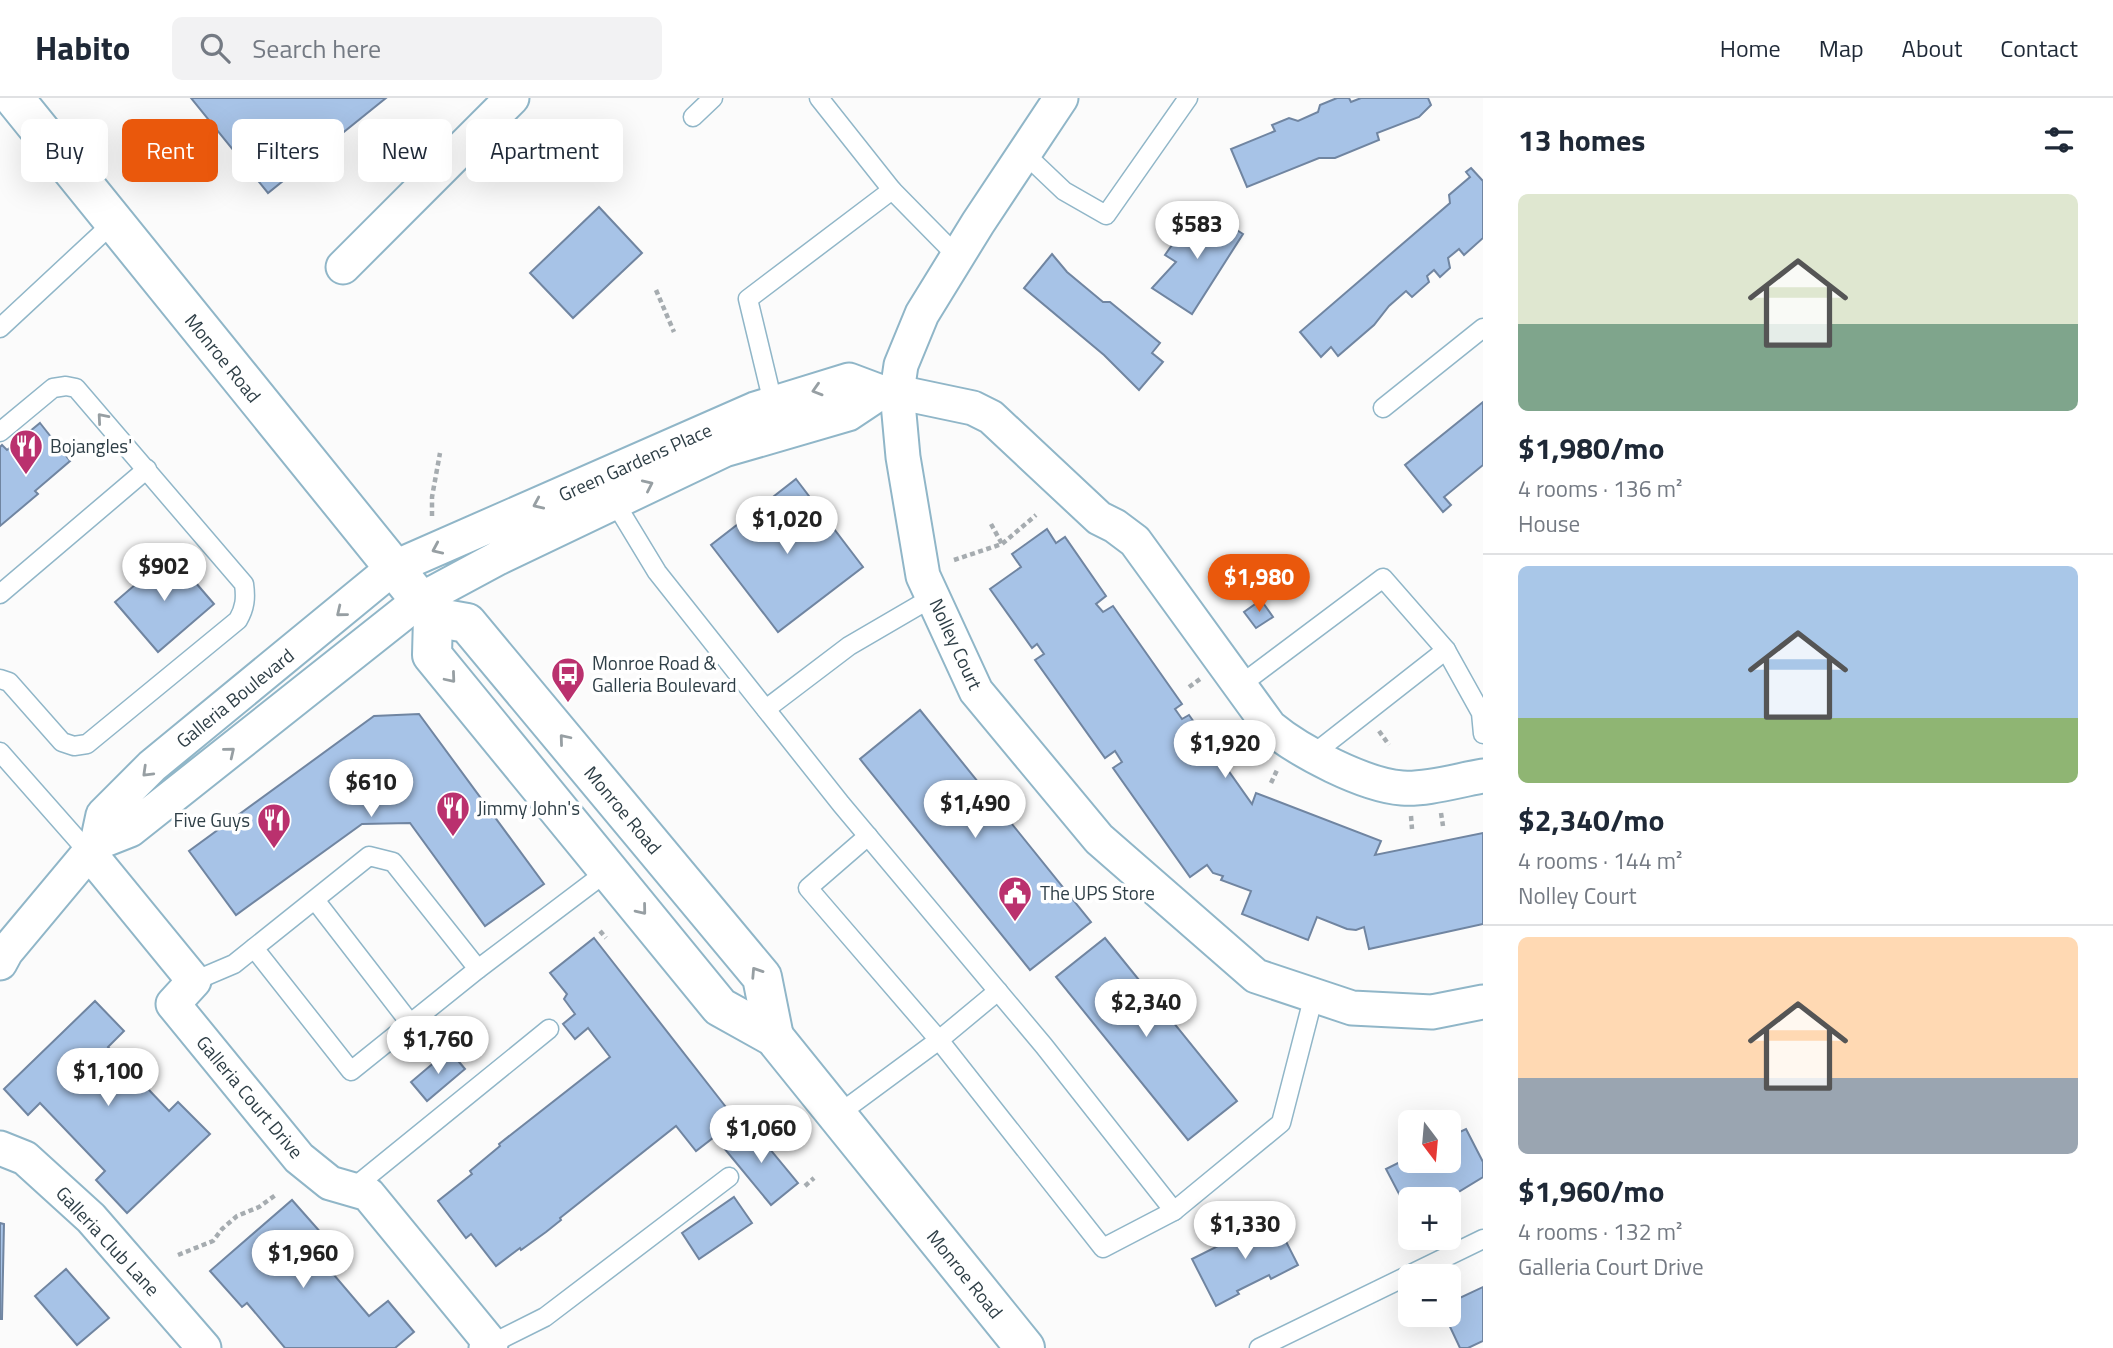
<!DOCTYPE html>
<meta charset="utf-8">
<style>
body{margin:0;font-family:"Titillium Web",sans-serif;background:#f2f2f3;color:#1f2937;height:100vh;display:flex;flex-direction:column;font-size:26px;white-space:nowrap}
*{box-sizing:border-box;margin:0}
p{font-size:23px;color:#747a83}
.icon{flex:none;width:38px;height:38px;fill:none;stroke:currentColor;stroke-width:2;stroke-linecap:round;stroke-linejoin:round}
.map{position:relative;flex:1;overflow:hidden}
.drawer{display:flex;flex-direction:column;background:#fff;width:630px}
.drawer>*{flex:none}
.hud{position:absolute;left:21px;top:21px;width:665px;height:63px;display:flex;gap:14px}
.needle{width:46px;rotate:164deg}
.controls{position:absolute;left:1398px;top:1012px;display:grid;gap:14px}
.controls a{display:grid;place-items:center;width:63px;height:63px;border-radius:10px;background:#fff;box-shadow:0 7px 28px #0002;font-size:35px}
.price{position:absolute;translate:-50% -60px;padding:0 16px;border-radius:24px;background:#fff;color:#222;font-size:23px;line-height:46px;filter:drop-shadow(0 2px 4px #0008)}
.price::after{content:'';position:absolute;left:50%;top:42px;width:21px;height:16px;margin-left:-10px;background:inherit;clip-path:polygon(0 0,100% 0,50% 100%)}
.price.active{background:#ea580c;color:#fff}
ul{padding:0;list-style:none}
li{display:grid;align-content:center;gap:14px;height:371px;padding:0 35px}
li+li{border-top:2px solid #e0e1e3}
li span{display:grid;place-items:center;height:217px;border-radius:10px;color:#555}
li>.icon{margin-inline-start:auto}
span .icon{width:126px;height:126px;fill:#fffc;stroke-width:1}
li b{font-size:30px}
h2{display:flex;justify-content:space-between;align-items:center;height:84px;padding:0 35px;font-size:30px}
.tag{padding:0 24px;border-radius:10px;background:#fff;box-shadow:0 7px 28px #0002;font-size:24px;line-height:63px}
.tag.active{background:#ea580c;color:#fff}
header{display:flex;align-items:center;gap:42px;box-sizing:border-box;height:98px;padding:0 35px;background:#fff;border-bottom:2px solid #e0e1e3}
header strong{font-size:33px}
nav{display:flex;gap:38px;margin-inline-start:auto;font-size:24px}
.search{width:490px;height:63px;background:#f2f2f3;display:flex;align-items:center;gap:18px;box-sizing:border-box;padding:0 24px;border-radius:10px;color:#747a83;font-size:26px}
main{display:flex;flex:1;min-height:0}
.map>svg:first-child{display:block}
</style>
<header>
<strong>Habito</strong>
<div class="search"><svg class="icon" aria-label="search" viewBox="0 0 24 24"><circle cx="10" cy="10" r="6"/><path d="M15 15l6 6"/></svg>Search here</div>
<nav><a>Home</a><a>Map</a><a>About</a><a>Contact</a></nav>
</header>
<main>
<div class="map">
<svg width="1483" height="1250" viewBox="0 0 1483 1250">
<rect width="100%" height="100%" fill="#fbfbfb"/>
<!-- building -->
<g fill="#a7c3e7" stroke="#7085a1" stroke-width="2">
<polygon points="191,0 386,0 268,95"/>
<polygon points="1337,0 1349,0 1351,4 1361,0 1428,0 1431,7 1419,19 1377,35 1379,42 1335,60 1319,60 1247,89 1231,51 1275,33 1272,27 1289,20 1298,23 1318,14 1320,7"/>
<polygon points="1471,70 1483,83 1483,140 1464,157 1459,151 1448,160 1450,170 1440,179 1434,172 1427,178 1429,184 1412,199 1406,193 1389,208 1374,227 1338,258 1331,249 1321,259 1300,234 1450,105 1449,97 1470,79 1466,74"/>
<polygon points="599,109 642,155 573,220 530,175"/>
<polygon points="1205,112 1243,136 1192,216 1152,190 1176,164 1165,157 1179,137 1189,137"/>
<polygon points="1052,156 1067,174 1103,204 1110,204 1160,245 1152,255 1163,264 1139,292 1104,257 1024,190"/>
<polygon points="1483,304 1483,367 1444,399 1451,407 1443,414 1405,367"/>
<polygon points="40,325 70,363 35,393 38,396 0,428 0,349 2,347 7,352"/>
<polygon points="796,381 863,469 778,534 711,447"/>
<polygon points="1047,431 1056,445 1065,439 1106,498 1096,506 1103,514 1113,508 1182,606 1175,611 1182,621 1189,617 1252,706 1256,695 1381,743 1375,757 1483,735 1483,826 1369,851 1364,829 1356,832 1347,831 1317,819 1308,842 1242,816 1251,793 1221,782 1223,778 1213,775 1207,767 1190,779 1113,670 1122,664 1115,653 1105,660 1035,562 1044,556 1037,546 1032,550 990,491 1021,469 1012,456"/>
<polygon points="171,456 214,506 158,554 115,504"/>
<polygon points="1261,502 1273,519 1256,530 1244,514"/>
<polygon points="920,612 1091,824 1030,872 860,661"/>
<polygon points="419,616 544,786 485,828 410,725 362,726 236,817 189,753 374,618"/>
<polygon points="594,840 736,1022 696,1053 676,1028 560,1120 561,1122 546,1134 521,1152 520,1150 496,1168 471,1136 466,1140 438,1103 472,1076 470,1073 500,1048 499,1046 610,959 588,930 575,941 563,926 575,916 564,901 567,896 550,875"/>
<polygon points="1105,840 1237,1003 1188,1042 1056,879"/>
<polygon points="95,903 124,933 108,949 169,1013 178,1004 210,1036 127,1115 96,1082 105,1073 40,1005 28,1017 4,991"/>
<polygon points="449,952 465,971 427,1003 411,984"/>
<polygon points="750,1027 798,1085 771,1107 724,1050"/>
<polygon points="1466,1031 1483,1064 1483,1079 1447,1101 1410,1101 1409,1115 1386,1071 1410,1059 1410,1062 1449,1062 1449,1039"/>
<polygon points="734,1099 752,1125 699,1161 682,1135"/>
<polygon points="292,1102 330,1145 317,1157 369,1218 388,1203 414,1234 395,1250 285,1250 247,1205 242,1209 210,1173"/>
<polygon points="1274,1120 1298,1167 1271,1181 1269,1177 1237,1193 1239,1196 1216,1208 1192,1161"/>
<polygon points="0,1125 4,1126 2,1221 0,1221"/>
<polygon points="66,1171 109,1220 77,1247 35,1198"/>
<polygon points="1483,1189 1483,1243 1468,1250 1460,1250 1444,1216 1449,1216 1449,1205"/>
</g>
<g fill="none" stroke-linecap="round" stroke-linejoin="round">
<!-- service casing -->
<g stroke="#90b6c8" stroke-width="21">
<g id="service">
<polyline points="819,0 892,92"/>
<polyline points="693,19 713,0"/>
<polyline points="1024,55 1064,93 1106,117 1188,0"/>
<polyline points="0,230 114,124"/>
<polyline points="773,305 748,201 892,92 957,158"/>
<polyline points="1383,310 1483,230"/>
<path d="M0,334l53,-44 13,-2 10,2 168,196c2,14 1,24 -6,36l-151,124 -13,2 -12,-4 -53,-60 -9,-3"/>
<polyline points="614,403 657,474 841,706 1044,948 1174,1113 1281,1025 1314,897"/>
<polyline points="0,496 147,371"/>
<polyline points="1239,588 1383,480 1446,552 1481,615 1483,636"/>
<polyline points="766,611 849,548 933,499"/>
<polyline points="0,654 90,756"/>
<polyline points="1312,657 1446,552"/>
<polyline points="868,738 808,790 939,942 998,893"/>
<polyline points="315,802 410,925"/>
<polyline points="254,850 351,973 478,871 609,772"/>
<polyline points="194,883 234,866 369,758 393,764 478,871"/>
<polyline points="836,1018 939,942 1103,1150 1174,1113"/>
<polyline points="352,1091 549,931"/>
<polyline points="491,1246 545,1219 729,1079"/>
<polyline points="1259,1250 1483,1141"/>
</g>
</g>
<!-- minor casing -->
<g stroke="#90b6c8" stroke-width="37">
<g id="minor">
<polyline points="1061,0 978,125 922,216 901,267 897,294 903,359 923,478 976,593 1099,741 1256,878 1352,910 1432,914 1483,904"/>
<polyline points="343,169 512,0"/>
<path d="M881,294l-33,22 -124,36 -226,108 -78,42 -290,230 -33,13 6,-28 49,-49 241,-198 362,-159 94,-29 32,12h16l76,16 18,9 108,101 16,8 20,15 135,186c30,25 94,58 132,61 24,2 57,-8 81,-12"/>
<polyline points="90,756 194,883 173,906 299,1060 330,1085 368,1096 491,1246 486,1250"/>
<polyline points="0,865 6,854 97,745"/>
<polyline points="0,1050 25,1060 91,1120 204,1250"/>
</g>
</g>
<!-- secondary casing -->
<g stroke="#90b6c8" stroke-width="42">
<g id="secondary">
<polyline points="14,0 420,502 433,519 467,525 762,879 774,939"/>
<polyline points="433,519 432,557 720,909 774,939 1025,1250"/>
</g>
</g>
<!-- path -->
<g stroke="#a6acb0" stroke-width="4.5" stroke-dasharray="5 3.5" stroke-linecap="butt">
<polyline points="656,192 674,234"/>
<polyline points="432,418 432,399 440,355"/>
<polyline points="991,426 1002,446"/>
<polyline points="954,462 1002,446 1036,417"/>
<polyline points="1189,589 1200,581"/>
<polyline points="1379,633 1389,647"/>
<polyline points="1239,660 1249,651"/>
<polyline points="1271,685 1278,670"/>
<polyline points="1441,715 1443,728"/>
<polyline points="1411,718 1412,731"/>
<polyline points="600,833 606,840"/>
<polyline points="805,1088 814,1080"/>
<polyline points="178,1157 213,1143 222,1131 237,1118 259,1109 277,1096"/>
</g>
<!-- service -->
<use href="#service" stroke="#fff" stroke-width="18"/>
<!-- minor -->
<use href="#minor" stroke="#fff" stroke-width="33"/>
<!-- secondary -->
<use href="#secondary" stroke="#fff" stroke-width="38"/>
</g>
<!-- one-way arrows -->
<defs><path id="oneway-chevron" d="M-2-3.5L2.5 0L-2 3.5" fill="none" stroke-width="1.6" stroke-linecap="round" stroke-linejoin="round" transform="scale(1.75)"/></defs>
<g stroke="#979fa3">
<use href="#oneway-chevron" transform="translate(817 292) rotate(163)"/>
<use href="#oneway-chevron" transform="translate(102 320) rotate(-131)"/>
<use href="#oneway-chevron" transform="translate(648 387) rotate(-25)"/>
<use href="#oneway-chevron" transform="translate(538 406) rotate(156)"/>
<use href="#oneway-chevron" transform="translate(437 451) rotate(156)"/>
<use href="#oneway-chevron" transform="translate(341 514) rotate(141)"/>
<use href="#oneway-chevron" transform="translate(451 580) rotate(50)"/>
<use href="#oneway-chevron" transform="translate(564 641) rotate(-130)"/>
<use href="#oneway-chevron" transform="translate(230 654) rotate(-39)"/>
<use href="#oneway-chevron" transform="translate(147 674) rotate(136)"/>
<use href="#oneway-chevron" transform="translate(642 812) rotate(51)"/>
<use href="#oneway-chevron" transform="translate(756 874) rotate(-123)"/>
</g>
<!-- icons -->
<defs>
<g id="restaurant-pin" transform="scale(1.75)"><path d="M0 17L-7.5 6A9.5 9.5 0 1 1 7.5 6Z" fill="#ba316e" stroke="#fff"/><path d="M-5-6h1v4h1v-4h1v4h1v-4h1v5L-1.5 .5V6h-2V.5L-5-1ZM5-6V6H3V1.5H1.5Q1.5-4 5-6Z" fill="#fff"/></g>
<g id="bus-pin" transform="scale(1.75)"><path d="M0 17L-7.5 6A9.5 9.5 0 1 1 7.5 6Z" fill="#ba316e" stroke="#fff"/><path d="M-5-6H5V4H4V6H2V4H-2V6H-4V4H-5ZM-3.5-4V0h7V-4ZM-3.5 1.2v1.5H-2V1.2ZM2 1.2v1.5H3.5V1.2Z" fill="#fff"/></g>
<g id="civic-pin" transform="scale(1.75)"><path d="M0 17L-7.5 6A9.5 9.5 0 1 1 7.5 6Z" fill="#ba316e" stroke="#fff"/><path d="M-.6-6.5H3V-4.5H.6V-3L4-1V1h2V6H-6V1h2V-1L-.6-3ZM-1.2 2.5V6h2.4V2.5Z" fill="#fff"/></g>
</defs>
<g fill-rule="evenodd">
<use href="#restaurant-pin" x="26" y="348"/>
<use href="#bus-pin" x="568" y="576"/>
<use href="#restaurant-pin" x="453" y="710"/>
<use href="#restaurant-pin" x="274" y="722"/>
<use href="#civic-pin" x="1015" y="795"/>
</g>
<g text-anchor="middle" stroke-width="7" stroke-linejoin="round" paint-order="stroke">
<!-- street labels -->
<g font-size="19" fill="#2f3f47" stroke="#fff">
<text transform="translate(223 260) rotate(51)" y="7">Monroe Road</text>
<text transform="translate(635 364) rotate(-24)" y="7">Green Gardens Place</text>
<text transform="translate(956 546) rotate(65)" y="7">Nolley Court</text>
<text transform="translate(235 600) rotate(-39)" y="7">Galleria Boulevard</text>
<text transform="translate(623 712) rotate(50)" y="7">Monroe Road</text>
<text transform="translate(250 999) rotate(50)" y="7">Galleria Court Drive</text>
<text transform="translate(108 1143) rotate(47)" y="7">Galleria Club Lane</text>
<text transform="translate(965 1176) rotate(51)" y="7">Monroe Road</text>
</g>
<!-- poi labels -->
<g font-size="19" fill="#2f3f47" stroke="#fff" text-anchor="start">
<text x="50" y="355">Bojangles'</text>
<text x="592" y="572">Monroe Road &amp;<tspan x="592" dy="22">Galleria Boulevard</tspan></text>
<text x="477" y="717">Jimmy John's</text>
<text x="250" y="729" text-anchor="end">Five Guys</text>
<text x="1040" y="802">The UPS Store</text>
</g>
</g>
</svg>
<div class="controls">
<a><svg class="needle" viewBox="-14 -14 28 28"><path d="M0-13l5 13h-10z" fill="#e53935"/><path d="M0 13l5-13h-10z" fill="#747a83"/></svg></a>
<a>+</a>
<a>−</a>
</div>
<b class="price" style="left:1197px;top:163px">$583</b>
<b class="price" style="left:787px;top:458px">$1,020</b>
<b class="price" style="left:164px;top:505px">$902</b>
<b class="price active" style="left:1259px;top:516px">$1,980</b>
<b class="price" style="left:1225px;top:682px">$1,920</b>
<b class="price" style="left:371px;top:721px">$610</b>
<b class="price" style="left:975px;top:742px">$1,490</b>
<b class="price" style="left:1146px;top:941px">$2,340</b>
<b class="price" style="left:438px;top:978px">$1,760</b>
<b class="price" style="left:108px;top:1010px">$1,100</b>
<b class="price" style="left:761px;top:1067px">$1,060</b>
<b class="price" style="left:1245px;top:1163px">$1,330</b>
<b class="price" style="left:303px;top:1192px">$1,960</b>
<div class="hud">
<a class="tag">Buy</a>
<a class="tag active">Rent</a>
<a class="tag">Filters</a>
<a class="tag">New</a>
<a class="tag">Apartment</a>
</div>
</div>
<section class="drawer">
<h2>13 homes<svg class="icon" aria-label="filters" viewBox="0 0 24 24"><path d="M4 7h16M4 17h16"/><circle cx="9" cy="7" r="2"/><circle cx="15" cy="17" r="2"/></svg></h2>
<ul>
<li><span style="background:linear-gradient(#dfe7d0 60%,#7fa58c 0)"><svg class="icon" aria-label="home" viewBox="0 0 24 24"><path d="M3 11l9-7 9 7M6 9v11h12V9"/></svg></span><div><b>$1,980/mo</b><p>4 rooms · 136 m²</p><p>House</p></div></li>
<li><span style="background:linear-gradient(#a9c7e8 70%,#8fb573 0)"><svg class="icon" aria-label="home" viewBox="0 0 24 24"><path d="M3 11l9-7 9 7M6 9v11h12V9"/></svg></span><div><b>$2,340/mo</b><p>4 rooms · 144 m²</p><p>Nolley Court</p></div></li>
<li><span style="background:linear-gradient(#ffd9b3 65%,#9aa5b1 0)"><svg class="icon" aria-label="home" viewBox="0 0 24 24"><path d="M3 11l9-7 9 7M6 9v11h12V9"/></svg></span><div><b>$1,960/mo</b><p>4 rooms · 132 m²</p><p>Galleria Court Drive</p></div></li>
</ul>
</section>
</main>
